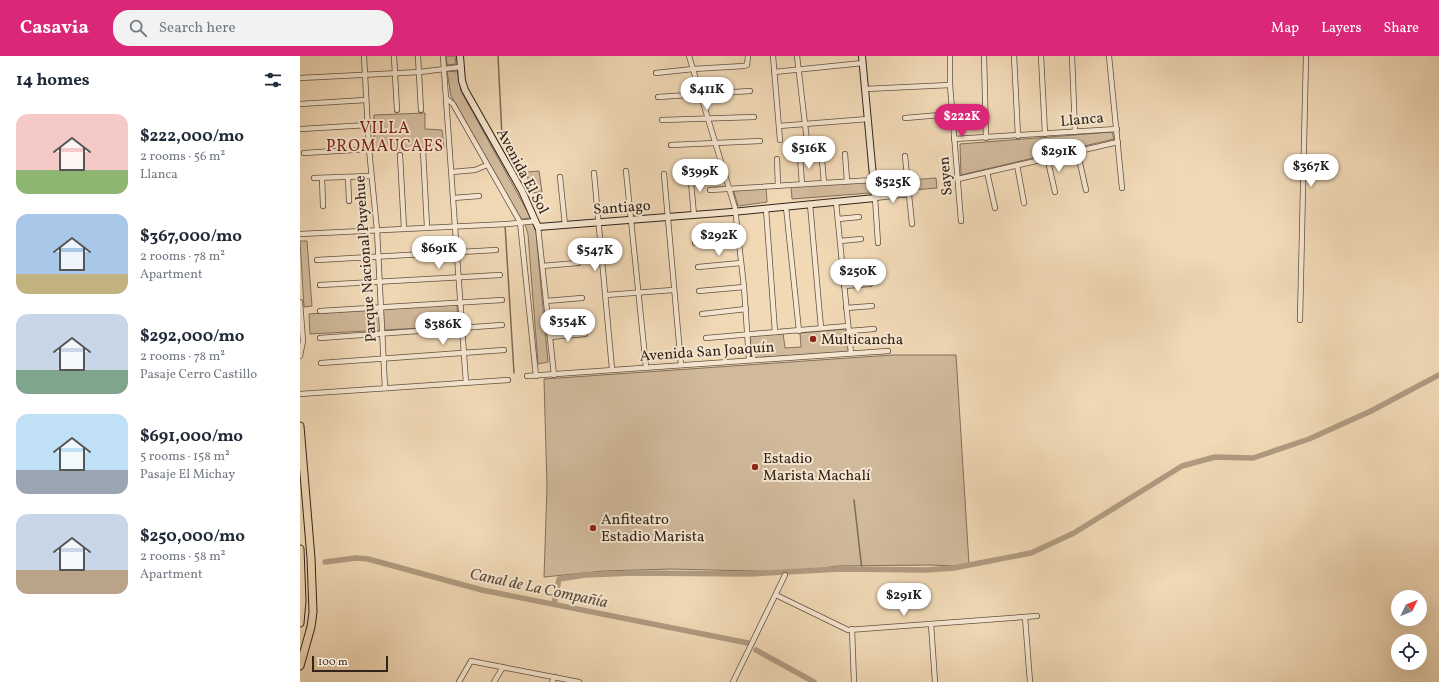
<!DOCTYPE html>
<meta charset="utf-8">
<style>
body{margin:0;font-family:Vollkorn,serif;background:#f2f2f3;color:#1f2937;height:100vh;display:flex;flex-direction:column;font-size:15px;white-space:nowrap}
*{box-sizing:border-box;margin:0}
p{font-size:13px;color:#747a83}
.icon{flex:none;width:22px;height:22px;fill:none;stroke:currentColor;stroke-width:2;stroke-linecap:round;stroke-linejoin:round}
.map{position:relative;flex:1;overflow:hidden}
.sheet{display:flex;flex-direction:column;background:#fff;width:300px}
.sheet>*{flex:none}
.needle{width:26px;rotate:47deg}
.controls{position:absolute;left:1091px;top:534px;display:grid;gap:8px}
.controls a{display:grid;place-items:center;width:36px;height:36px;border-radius:50%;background:#fff;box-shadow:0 4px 16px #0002;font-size:20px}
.scale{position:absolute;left:12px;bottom:10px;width:76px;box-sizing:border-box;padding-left:4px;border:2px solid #32241b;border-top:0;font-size:11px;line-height:14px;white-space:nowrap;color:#32241b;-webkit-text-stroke:3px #f6e6d0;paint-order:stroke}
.price{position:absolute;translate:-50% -34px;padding:0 9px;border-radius:14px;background:#fff;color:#222;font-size:13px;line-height:26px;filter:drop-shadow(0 1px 2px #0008)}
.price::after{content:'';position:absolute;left:50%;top:24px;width:12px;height:9px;margin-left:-6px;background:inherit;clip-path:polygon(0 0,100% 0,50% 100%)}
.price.current{background:#db2777;color:#fff}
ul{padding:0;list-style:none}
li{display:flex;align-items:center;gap:12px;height:100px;padding:0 16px}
li span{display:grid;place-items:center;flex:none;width:112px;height:80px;border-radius:12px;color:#555}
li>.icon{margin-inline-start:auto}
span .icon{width:48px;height:48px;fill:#fffc;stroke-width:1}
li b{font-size:17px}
h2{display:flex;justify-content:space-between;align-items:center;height:48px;padding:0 16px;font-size:17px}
header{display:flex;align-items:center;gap:24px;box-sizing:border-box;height:56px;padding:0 20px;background:#db2777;color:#fff}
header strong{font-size:19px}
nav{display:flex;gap:22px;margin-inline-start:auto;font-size:14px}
.search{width:280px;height:36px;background:#f2f2f3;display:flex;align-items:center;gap:10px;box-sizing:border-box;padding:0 14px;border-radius:16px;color:#747a83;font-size:15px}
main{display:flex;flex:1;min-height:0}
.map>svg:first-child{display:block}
</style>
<header>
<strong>Casavia</strong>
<div class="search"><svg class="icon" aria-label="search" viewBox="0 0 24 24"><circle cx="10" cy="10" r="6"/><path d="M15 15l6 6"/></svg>Search here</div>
<nav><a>Map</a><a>Layers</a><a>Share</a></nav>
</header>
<main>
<section class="sheet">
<h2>14 homes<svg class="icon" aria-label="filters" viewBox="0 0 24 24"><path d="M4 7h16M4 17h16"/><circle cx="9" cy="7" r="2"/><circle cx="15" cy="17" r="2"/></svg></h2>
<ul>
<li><span style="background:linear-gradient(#f6c9c9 70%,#8fb573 0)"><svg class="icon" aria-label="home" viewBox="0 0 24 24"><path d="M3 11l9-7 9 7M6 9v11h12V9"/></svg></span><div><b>$222,000/mo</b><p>2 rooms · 56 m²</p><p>Llanca</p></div></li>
<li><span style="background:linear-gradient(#a9c7e8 75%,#c2b280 0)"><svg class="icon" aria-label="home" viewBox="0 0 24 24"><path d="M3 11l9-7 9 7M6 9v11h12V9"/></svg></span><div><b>$367,000/mo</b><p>2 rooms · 78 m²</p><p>Apartment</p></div></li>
<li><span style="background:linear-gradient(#c9d6e8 70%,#7fa58c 0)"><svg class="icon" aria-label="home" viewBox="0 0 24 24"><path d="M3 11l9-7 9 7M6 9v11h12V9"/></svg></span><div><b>$292,000/mo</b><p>2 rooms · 78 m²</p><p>Pasaje Cerro Castillo</p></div></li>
<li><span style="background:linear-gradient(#bfe0f5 70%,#9aa5b1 0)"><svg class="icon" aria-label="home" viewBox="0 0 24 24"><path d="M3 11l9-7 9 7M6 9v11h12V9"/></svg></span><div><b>$691,000/mo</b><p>5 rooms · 158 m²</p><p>Pasaje El Michay</p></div></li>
<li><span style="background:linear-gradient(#c9d6e8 70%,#b9a48a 0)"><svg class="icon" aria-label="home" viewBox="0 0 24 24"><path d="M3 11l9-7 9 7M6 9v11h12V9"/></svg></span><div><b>$250,000/mo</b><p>2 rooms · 58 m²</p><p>Apartment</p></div></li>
</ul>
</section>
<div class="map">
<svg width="1139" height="626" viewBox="0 0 1139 626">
<rect width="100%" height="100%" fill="#f1d9b6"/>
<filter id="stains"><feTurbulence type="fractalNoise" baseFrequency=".005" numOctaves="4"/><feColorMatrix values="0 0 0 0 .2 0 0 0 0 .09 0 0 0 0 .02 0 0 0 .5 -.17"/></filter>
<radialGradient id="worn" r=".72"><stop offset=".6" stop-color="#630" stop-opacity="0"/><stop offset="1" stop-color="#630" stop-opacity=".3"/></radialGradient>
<!-- green -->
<g fill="#d1ba9c" stroke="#826f5c">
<polygon points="146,0 155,0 156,8 147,9"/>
<polygon points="147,15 158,16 161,35 231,162 221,163 151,40"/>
<polygon points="125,57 125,73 142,74 144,92 74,95 74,59"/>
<polygon points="812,76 814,83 661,119 660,88"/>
<polygon points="239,115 242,136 230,137 227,116"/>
<polygon points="636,122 637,132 612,134 612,131 597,132 596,125"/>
<polygon points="568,124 570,137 492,143 491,130"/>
<polygon points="466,131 467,146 438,150 433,133"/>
<polygon points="233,167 236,177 248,306 238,308 228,178 225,168"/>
<polygon points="0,185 7,185 12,250 4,251"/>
<polygon points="157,247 158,270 10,278 9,258"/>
<polygon points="546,273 549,296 451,302 450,280 483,277 485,292 501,291 500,277"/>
<polygon points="592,299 656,299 669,508 654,510 631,509 538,510 495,516 371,513 304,515 244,521 247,431 244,323"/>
</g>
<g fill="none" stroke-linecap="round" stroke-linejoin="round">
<!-- stream -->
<g stroke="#7e6b58" stroke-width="1.5">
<polyline points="198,0 202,81 218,108"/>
<polyline points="205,169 214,317"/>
<polyline points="554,444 562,514"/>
</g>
<!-- canal -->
<g stroke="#b09b81" stroke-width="5.5">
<polyline points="25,506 56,502 68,503 182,534 448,587"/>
<polyline points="254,548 259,523 285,519 335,517 449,518 541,513 626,514 654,512 731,497 774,477 882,410 915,401 953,402 1009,383 1071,355 1139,319"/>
<polyline points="456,594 514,626"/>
</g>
<!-- street casing -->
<g stroke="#625142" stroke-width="6">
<g id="street">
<polyline points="64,0 69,93 77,174 85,332"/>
<polyline points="94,0 97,54"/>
<polyline points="118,0 121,54"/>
<polyline points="143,0 166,327"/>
<polyline points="389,0 435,152 444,231 449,304"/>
<polyline points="473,0 480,84"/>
<polyline points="497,0 507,85"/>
<polyline points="650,0 650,29 661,165"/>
<polyline points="684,0 686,82"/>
<polyline points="714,0 718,80"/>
<polyline points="741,0 745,78"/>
<polyline points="772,0 775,76"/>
<polyline points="809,0 822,132"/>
<polyline points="474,16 563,7"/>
<polyline points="356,17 393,13 444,10 447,9 448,0"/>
<polyline points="0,22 120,16 160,11"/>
<polyline points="565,33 650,29"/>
<polyline points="358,41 450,35"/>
<polyline points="147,43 153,48 220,166 236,320"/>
<polyline points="0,48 66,44"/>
<polyline points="605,62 652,58"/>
<polyline points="362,64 454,61"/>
<polyline points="479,70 568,63"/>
<polyline points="1,73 68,69"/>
<polyline points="654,83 817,73"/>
<polyline points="371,89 460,85"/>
<polyline points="123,94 127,171"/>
<polyline points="777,94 786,134"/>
<polyline points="4,97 69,93"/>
<polyline points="545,98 547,125"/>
<polyline points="100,99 104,173"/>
<polyline points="605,100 612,168"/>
<polyline points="500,101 502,128"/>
<polyline points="747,101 755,136"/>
<polyline points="477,103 478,130"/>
<polyline points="522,104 524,127"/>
<polyline points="717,109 724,147"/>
<polyline points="326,115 346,311"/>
<polyline points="390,115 394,159"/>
<polyline points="152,116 175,114 187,109"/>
<polyline points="687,116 695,152"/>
<polyline points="294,117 312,313"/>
<polyline points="364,118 381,309"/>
<polyline points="48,121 49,145"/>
<polyline points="260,121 265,169"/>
<polyline points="14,122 71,120"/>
<polyline points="22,122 23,150"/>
<polyline points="658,123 818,86"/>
<polyline points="410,134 573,124"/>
<polyline points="153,142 179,140"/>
<polyline points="536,146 551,297"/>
<polyline points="510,148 521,272"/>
<polyline points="486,151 499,275"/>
<polyline points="466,153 475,276"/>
<polyline points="538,163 559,161"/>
<polyline points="238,171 254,319"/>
<polyline points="0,178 208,168 236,165"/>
<polyline points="540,185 561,183"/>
<polyline points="395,187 439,183"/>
<polyline points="578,187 575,142 609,138"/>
<polyline points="17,204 196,194"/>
<polyline points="542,208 568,206"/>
<polyline points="242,210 278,207"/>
<polyline points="398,211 441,207"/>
<polyline points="20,229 200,219"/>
<polyline points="544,230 570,228"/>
<polyline points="399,235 444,231"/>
<polyline points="306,239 373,234"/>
<polyline points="246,245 282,242"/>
<polyline points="0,246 3,285 0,300"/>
<polyline points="546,252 572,250"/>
<polyline points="20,255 202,244"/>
<polyline points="402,258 446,253"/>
<polyline points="1000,264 1006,0"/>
<polyline points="549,275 574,273"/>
<polyline points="250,281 285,278"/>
<polyline points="20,282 202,269"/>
<polyline points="406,282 548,270"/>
<polyline points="21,307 204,294"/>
<polyline points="227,320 588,295"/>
<polyline points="0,338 208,324"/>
<polyline points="476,539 548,574 737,560"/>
<polyline points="725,561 730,626"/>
<polyline points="631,568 635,626"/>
<polyline points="552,573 554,626"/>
<polyline points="159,626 171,605 279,626"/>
<polyline points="194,626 203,611"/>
<polyline points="252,626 255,621"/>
<polyline points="433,626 485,519"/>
</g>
</g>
<!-- secondary casing -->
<g stroke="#32241b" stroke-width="8">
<polyline id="secondary" points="160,0 162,25 165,34 222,135 238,171 432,156 575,142 562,0"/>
</g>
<!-- primary casing -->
<g stroke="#32241b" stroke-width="9">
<g id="primary">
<polyline points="0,370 11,502 13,556 11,571 0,610"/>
<polyline points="0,493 2,545 0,567"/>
</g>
</g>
<!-- street -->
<use href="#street" stroke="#f6e6d0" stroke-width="4.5"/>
<!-- secondary -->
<use href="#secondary" stroke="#f6e6d0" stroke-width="6"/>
<!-- primary -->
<use href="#primary" stroke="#f1d9b6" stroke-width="7"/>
</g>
<!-- markers -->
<g fill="#8f2418" stroke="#f6e6d0" stroke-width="1.5">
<circle cx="513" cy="283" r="4"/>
<circle cx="455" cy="411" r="4"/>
<circle cx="293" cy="472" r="4"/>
</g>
<g text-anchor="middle" stroke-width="4" stroke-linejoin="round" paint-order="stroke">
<!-- street labels -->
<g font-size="15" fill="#32241b" stroke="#f6e6d0">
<text transform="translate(782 63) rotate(-5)" y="5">Llanca</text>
<text transform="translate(223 115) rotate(62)" y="5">Avenida El Sol</text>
<text transform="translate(645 120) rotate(-95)" y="5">Sayen</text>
<text transform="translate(322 151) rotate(-4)" y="5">Santiago</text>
<text transform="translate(65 203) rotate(-94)" y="5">Parque Nacional Puyehue</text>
<text transform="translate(407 295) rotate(-4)" y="5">Avenida San Joaquín</text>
</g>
<!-- poi labels -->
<g font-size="15" fill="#32241b" stroke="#f6e6d0" text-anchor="start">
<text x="521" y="288">Multicancha</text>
<text x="463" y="407">Estadio<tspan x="463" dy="17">Marista Machalí</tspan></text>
<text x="301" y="468">Anfiteatro<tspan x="301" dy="17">Estadio Marista</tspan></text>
</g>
<!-- neighbourhood labels -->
<g font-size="16" letter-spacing="1" fill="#7a1f14" stroke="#f6e6d0">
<text x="85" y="77">VILLA<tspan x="85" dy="18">PROMAUCAES</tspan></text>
</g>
<!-- water labels -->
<g font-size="16" font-style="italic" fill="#5e4e3f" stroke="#f6e6d0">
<text transform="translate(239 531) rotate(12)" y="6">Canal de La Compañía</text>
</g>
</g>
<rect width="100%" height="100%" filter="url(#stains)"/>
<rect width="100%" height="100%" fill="url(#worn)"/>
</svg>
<div class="controls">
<a><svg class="needle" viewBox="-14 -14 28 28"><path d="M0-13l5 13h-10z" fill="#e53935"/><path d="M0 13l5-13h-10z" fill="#747a83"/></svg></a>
<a><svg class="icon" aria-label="locate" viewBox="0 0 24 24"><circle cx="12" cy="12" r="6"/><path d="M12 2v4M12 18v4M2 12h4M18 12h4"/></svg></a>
</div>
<div class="scale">100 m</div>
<b class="price" style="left:407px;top:55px">$411K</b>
<b class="price current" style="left:662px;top:82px">$222K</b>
<b class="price" style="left:509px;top:114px">$516K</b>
<b class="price" style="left:759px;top:117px">$291K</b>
<b class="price" style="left:1011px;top:132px">$367K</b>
<b class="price" style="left:400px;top:137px">$399K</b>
<b class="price" style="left:593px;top:148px">$525K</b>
<b class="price" style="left:419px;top:201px">$292K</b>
<b class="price" style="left:139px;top:214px">$691K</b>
<b class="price" style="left:295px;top:216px">$547K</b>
<b class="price" style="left:558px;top:237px">$250K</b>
<b class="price" style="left:268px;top:287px">$354K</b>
<b class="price" style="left:143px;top:290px">$386K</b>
<b class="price" style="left:604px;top:561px">$291K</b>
</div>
</main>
